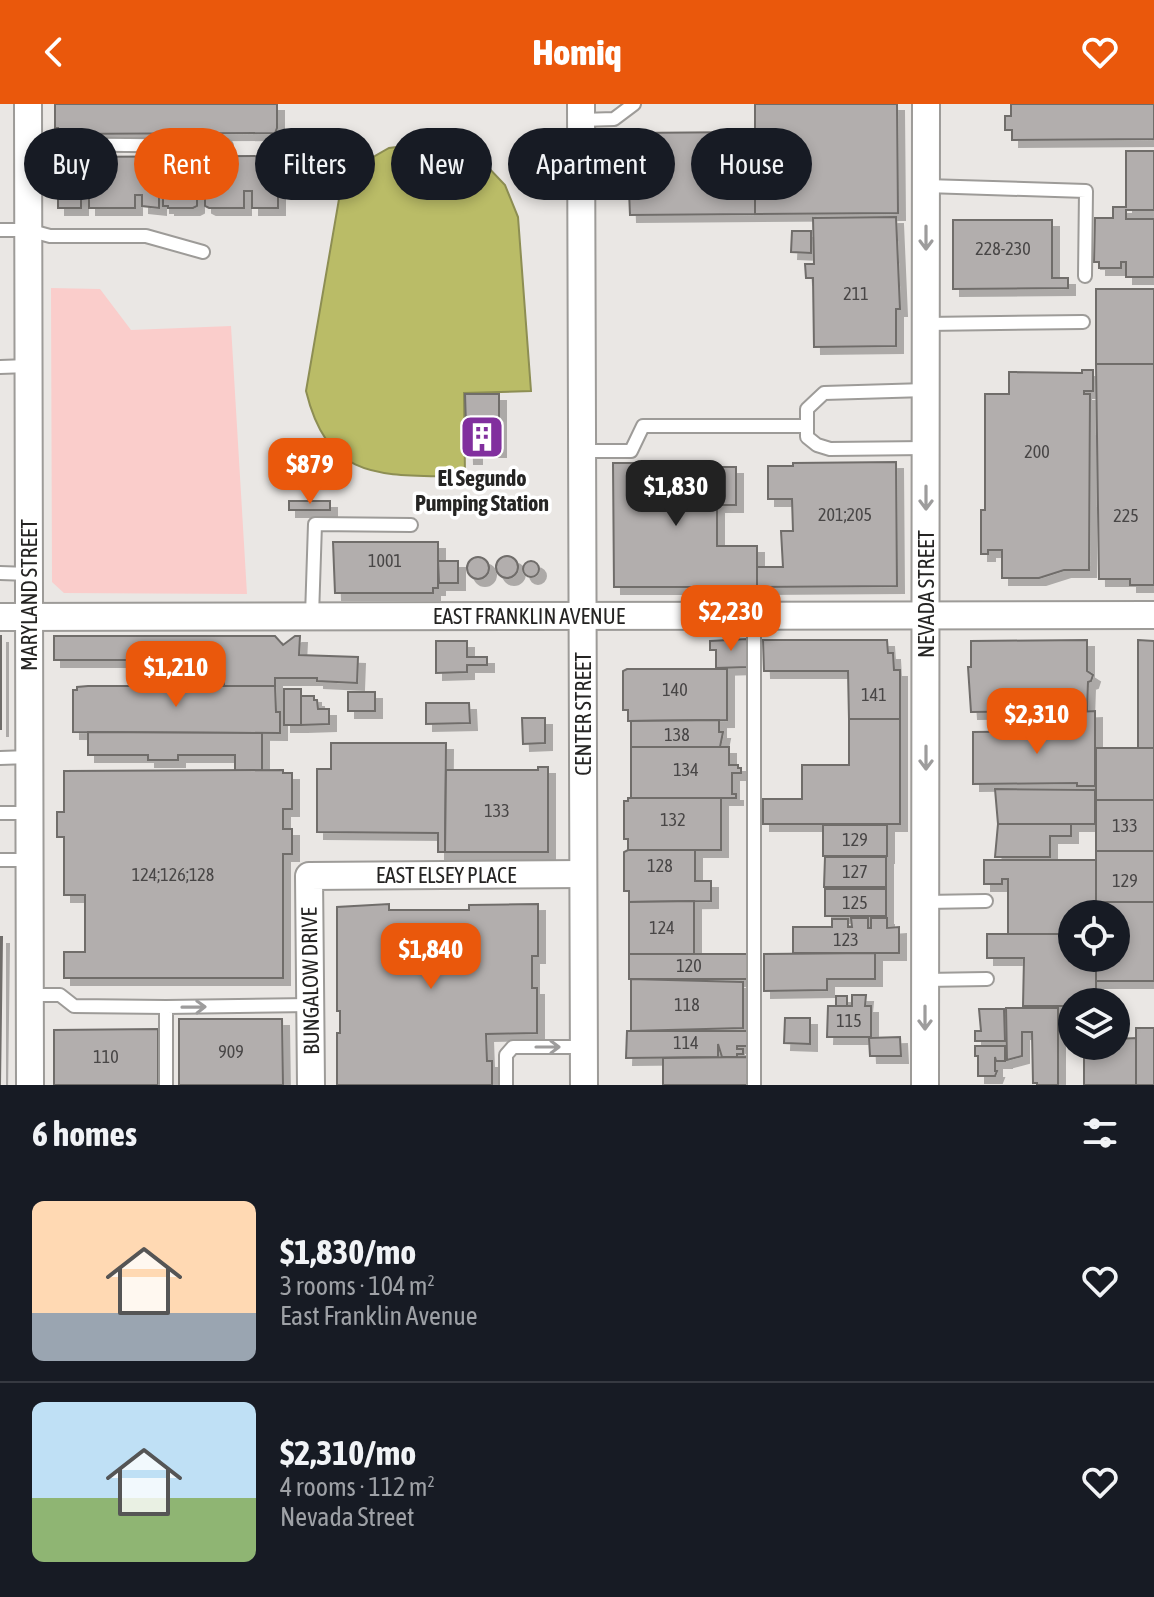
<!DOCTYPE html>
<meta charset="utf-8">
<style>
body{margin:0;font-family:"Asap Condensed",sans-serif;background:#20242c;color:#f1f3f6;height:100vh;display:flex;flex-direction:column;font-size:30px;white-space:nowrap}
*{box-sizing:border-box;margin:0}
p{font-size:26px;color:#9ea1a6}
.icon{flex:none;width:44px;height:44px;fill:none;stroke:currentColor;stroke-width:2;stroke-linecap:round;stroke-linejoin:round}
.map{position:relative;height:981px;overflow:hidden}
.details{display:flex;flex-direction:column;background:#171b24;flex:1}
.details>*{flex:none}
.top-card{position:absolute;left:24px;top:24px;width:1106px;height:72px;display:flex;gap:16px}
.controls{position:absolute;left:1058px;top:796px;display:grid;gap:16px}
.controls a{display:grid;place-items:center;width:72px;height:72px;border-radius:50%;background:#171b24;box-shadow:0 4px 12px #0003;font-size:40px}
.price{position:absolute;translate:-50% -68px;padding:0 18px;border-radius:16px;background:#ea580c;color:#fff;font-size:26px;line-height:52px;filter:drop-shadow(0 2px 4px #0008)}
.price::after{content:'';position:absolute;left:50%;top:48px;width:24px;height:18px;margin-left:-12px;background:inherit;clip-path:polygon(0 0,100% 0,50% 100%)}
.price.selected{background:#222;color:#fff}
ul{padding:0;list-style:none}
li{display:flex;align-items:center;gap:24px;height:200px;padding:0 32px}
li+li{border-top:2px solid #363941}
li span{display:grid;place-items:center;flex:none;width:224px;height:160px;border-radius:12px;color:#555}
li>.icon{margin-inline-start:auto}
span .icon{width:96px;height:96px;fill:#fffc;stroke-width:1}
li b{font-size:34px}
h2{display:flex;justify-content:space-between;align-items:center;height:96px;padding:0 32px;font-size:34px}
.chip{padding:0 28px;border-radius:36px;background:#171b24;box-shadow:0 4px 12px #0003;font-size:28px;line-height:72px}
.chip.selected{background:#ea580c;color:#fff}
header{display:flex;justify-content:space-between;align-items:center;height:104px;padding:0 32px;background:#ea580c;color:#fff;font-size:36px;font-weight:800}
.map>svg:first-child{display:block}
</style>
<header><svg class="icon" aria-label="back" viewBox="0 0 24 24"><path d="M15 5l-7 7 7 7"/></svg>Homiq<svg class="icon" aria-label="heart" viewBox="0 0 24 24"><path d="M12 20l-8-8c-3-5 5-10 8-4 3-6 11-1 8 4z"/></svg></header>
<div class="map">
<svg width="1154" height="981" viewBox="0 0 1154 981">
<defs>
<filter id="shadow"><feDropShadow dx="7" dy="7" stdDeviation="0" flood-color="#0004"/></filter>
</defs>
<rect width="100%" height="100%" fill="#eae7e4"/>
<!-- green -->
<polygon fill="#facdcb" points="51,184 100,185 131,226 231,222 247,490 64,489 52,478"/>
<!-- water -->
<path fill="#babc67" stroke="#8d8e53" stroke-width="2" d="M429,39l33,8 24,14 19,20 13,32 13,174 -67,2 1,84c-80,-3 -136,8 -159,-86l33,-192 22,-35 28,-16z"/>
<!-- building -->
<g fill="#b2aead" stroke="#706d6b" stroke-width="2" filter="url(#shadow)">
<polygon points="55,0 277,0 277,24 275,29 58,30 58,24 55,24"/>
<polygon points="755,0 897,0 898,109 755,110"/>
<polygon points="1011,0 1154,0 1154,35 1012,36 1012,26 1005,26 1005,12 1011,12"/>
<polygon points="750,28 750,56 755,56 755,110 630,111 629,87 610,87 610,51 629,51 629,29"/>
<polygon points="1126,47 1154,47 1154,106 1126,106 1126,115 1154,115 1154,173 1126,173 1126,158 1121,158 1121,164 1099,164 1099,158 1094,158 1095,114 1113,114 1113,103 1126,103"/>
<polygon points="273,52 273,57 278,57 278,104 252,104 252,87 244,87 244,104 209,104 205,102 205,90 197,90 197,102 193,104 168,104 168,102 163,102 163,91 159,91 159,104 142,102 142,91 135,91 135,104 89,104 89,87 81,87 81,104 58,104 58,53"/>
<polygon points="896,113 900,205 896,205 896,242 814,243 813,174 806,174 805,160 814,160 813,114"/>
<polygon points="953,116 1052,116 1052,174 1068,174 1068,184 953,185"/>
<polygon points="792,127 811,127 811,149 791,148"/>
<rect x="1096" y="185" width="58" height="75"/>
<polygon points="1096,260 1154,260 1154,481 1130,481 1130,475 1099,475"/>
<polygon points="1082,266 1093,266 1093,287 1084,287 1084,290 1090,290 1089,466 1064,466 1039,474 1002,474 1002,446 988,446 988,450 981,450 981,406 985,406 985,290 1009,290 1009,268 1082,269"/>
<polygon points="465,290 499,290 499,346 475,346 475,353 467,353"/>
<polygon points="896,358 897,482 757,483 757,463 783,463 781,427 793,427 792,395 768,395 768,362 793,362 793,359"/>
<polygon points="613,359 717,359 717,363 736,363 736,401 717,401 717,442 757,442 757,483 614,483"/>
<rect x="289" y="397" width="41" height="9"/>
<polygon points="333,438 438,438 438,484 433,484 433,489 335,489"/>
<circle cx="507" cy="463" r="11"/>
<circle cx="478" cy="464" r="11"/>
<polygon points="438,457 458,457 458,479 439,479"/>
<circle cx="531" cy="465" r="8"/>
<rect x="0" y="532" width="1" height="93"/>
<polygon points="54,532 275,532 283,541 295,532 300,532 299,551 358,553 357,579 317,577 317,574 275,574 275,582 224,582 224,572 189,572 189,556 54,556"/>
<polygon points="747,535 748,563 716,564 716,546 710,546 710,537"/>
<polygon points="763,536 887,536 888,549 893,549 894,566 900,566 900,615 849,615 848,567 764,567"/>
<polygon points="1087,536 1087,567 1093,571 1091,577 1088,578 1087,607 971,608 968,563 971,563 971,537"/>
<polygon points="1138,536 1154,537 1154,644 1138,644"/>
<polygon points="436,537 467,537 467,553 487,553 487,561 467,561 467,568 436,569"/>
<polygon points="627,565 727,565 727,616 628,617 628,606 623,606 623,567"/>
<polygon points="88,582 275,582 276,608 280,608 280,629 73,628 73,586 77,586 77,583"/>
<rect x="284" y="585" width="17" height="36"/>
<rect x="348" y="588" width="27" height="19"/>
<polygon points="301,592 314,592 314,596 317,596 318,605 329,605 329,620 301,621"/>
<polygon points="426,599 469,599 470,619 426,620"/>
<polygon points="1095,607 1095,682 1077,682 1077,679 973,680 973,628 1077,627 1077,608"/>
<polygon points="522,614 545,614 545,639 523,640"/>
<polygon points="849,615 900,615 900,720 763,720 763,695 802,695 802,661 849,661"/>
<polygon points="719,616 719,628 723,628 720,643 631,643 631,617"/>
<polygon points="88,628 262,629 262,666 235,667 235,651 178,651 178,656 148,656 148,651 88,651"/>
<polygon points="331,639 446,639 445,748 438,748 438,729 317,728 317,665 331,665"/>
<polygon points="631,643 729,643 729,661 738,661 738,664 741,664 741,669 732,669 732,690 736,690 736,694 631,694"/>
<rect x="1096" y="644" width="58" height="52"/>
<polygon points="538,663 548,663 548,748 445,748 446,666 538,666"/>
<polygon points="283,666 283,669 292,669 292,705 283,705 283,725 292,725 292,750 283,750 283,874 64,874 64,848 85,848 85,791 64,791 64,733 57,733 57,708 64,708 64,667"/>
<polygon points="995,685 1095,686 1095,720 998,720"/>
<polygon points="628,694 721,694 721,746 628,746 628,735 624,735 624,697 628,697"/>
<rect x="1096" y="696" width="58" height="51"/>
<polygon points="998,720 1071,720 1071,732 1050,732 1050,753 995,753"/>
<rect x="823" y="721" width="64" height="31"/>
<polygon points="628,746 695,746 695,777 711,777 711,797 629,798 629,787 624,787 624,748"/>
<rect x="1096" y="747" width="58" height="51"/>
<polygon points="825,753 886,753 886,783 824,783"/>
<polygon points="984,756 1096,756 1096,810 1072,810 1072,830 1008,830 1008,775 1002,775 1002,780 984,780"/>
<rect x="825" y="785" width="61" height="27"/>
<polygon points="694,797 694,850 629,850 629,798"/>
<polygon points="1096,798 1154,798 1154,877 1096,877 1096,854 1116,854 1116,810 1096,810"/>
<polygon points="389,800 389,806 469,806 469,801 538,800 538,852 532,852 532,884 537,884 537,929 486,930 487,957 492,957 492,981 337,981 337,929 340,929 340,907 337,907 337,803"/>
<polygon points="851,814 868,814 868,824 871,824 871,814 887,814 887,824 899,823 899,849 793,849 793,823 832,823 832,815 848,815 848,823 852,823"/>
<polygon points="987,830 1072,830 1072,854 1096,854 1096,898 1072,898 1072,902 1023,902 1024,854 987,854"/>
<polygon points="0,833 2,833 0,981"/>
<polygon points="875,849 875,875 827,875 827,886 764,887 764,850"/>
<rect x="629" y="850" width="119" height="25"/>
<polygon points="631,875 743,878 743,924 631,927"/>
<polygon points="852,891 866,891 865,902 871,902 871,933 827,933 828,902 852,902"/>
<rect x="836" y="892" width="11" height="10"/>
<polygon points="1006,904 1058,904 1058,981 1037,981 1037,979 1033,979 1032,928 1022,928 1022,952 1007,956"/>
<polygon points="979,905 1004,905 1005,937 975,937 975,927 981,927"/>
<polygon points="785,914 810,914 810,940 784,939"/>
<polygon points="179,915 282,915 283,981 179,981"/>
<rect x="1136" y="924" width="18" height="57"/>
<polygon points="158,925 158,981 54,981 54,926"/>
<polygon points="627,927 747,927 747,942 737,942 737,945 743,945 743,950 737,950 737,953 722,953 718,940 718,953 626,954"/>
<polygon points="900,933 901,952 870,952 869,934"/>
<polygon points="1136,934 1136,981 1084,981 1084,942 1116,942 1116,935"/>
<polygon points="975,942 1005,942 1005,957 996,957 995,953 995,967 997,967 995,972 978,972 978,952 975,952"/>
<polygon points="748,953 748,981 663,981 663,954"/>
</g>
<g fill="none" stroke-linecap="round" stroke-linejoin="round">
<!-- service casing -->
<g stroke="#9d9b98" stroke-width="16">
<g id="service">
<polyline points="581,16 614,15 634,0"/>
<polyline points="28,40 226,42"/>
<polyline points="926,82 1086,87 1085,172"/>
<polyline points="0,126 28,126 50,132 146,132 203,148"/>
<polyline points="926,220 1083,218"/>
<polyline points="0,263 28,262"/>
<polyline points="926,286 824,289 807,305 807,333 817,341 830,345 926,344"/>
<polyline points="582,347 631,347 643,322 807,322"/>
<polyline points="0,469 29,470"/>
<polyline points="312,512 315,420 411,421"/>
<polyline points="754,512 754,981"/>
<polyline points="0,654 29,653"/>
<polyline points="0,709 29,709"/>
<polyline points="0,756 30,756"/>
<polyline points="925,798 986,797"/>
<polyline points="925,876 987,875"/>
<polyline points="30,891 60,891 74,902 166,903"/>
<polyline points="166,981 166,903 310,901"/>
<polyline points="506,981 506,951 513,943 584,943"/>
</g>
</g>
<!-- minor casing -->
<g stroke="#9d9b98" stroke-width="30">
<g id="minor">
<polyline points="28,0 30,981"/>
<polyline points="581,0 584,981"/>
<polyline points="0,513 1154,511"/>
<polyline points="311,981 309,772 583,770"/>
<polyline points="925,981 926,0"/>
</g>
</g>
<!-- service -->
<use href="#service" stroke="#fff" stroke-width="12"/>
<!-- minor -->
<use href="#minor" stroke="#fff" stroke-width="26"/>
</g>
<!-- one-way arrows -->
<defs><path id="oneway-shaft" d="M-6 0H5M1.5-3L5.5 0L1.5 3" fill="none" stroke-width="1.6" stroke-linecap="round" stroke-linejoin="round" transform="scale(2)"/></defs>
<g stroke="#9d9c9c">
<use href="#oneway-shaft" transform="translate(926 134) rotate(90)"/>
<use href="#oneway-shaft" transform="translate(926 394) rotate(90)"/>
<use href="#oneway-shaft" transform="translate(926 654) rotate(90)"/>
<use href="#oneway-shaft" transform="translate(194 903) rotate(-1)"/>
<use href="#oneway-shaft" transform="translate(925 914) rotate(90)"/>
<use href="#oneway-shaft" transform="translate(548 943)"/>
</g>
<!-- icons -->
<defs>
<g id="building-square" transform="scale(2.3)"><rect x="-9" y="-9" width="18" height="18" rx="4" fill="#812f9e" stroke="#fff"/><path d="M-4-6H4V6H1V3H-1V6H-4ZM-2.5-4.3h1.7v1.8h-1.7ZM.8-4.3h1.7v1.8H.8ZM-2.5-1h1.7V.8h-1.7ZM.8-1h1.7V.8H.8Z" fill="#fff"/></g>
</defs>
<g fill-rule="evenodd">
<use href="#building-square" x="482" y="333"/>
</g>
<g text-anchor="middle" stroke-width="7" stroke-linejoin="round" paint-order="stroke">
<!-- number labels -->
<g font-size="18" fill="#484646">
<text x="1003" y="151">228-230</text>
<text x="856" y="196">211</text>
<text x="1037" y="354">200</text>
<text x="845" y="417">201;205</text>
<text x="1126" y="418">225</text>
<text x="385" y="463">1001</text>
<text x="675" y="592">140</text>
<text x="874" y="597">141</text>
<text x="677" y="637">138</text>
<text x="686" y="672">134</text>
<text x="497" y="713">133</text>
<text x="673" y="722">132</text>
<text x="1125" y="728">133</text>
<text x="855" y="742">129</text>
<text x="660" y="768">128</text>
<text x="855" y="774">127</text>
<text x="173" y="777">124;126;128</text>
<text x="1125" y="783">129</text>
<text x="855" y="805">125</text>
<text x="662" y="830">124</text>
<text x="846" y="842">123</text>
<text x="689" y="868">120</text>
<text x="687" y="907">118</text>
<text x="849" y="923">115</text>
<text x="686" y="945">114</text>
<text x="231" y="954">909</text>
<text x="106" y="959">110</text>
</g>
<!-- poi labels -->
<g font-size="22" font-weight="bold" fill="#252423" stroke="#fff">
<text x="482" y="382">El Segundo<tspan x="482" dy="25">Pumping Station</tspan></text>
</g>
<!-- street labels -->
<g font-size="22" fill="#252423" stroke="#fff">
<text transform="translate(926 490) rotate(-90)" y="8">NEVADA STREET</text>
<text transform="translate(29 491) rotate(-90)" y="8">MARYLAND STREET</text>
<text x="529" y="520">EAST FRANKLIN AVENUE</text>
<text transform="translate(583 610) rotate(-90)" y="8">CENTER STREET</text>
<text x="446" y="779">EAST ELSEY PLACE</text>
<text transform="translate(310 877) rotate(-91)" y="8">BUNGALOW DRIVE</text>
</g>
</g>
</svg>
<div class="controls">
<a><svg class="icon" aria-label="locate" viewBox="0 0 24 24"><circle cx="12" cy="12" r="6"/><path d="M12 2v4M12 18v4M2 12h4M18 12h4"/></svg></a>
<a><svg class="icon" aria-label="layers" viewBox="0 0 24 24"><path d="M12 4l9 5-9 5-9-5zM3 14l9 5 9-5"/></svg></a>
</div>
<b class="price" style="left:310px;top:402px">$879</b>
<b class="price selected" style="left:676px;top:424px">$1,830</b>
<b class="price" style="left:731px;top:549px">$2,230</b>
<b class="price" style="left:176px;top:605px">$1,210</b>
<b class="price" style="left:1037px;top:652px">$2,310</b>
<b class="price" style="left:431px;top:887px">$1,840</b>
<div class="top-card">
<a class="chip">Buy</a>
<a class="chip selected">Rent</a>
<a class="chip">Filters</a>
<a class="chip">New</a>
<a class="chip">Apartment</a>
<a class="chip">House</a>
</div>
</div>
<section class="details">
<h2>6 homes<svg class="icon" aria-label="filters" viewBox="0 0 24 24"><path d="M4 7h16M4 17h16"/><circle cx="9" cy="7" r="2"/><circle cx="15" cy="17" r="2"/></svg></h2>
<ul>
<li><span style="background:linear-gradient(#ffd9b3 70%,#9aa5b1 0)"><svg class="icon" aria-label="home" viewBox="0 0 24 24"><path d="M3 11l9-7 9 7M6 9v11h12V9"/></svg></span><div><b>$1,830/mo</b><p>3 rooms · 104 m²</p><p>East Franklin Avenue</p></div><svg class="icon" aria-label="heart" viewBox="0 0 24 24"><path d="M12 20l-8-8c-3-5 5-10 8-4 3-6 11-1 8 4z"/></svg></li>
<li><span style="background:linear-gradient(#bfe0f5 60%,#8fb573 0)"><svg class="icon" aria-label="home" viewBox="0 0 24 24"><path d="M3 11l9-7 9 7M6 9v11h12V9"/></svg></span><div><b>$2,310/mo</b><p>4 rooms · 112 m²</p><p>Nevada Street</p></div><svg class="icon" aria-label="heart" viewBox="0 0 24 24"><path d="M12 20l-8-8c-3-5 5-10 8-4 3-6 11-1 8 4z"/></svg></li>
</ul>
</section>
